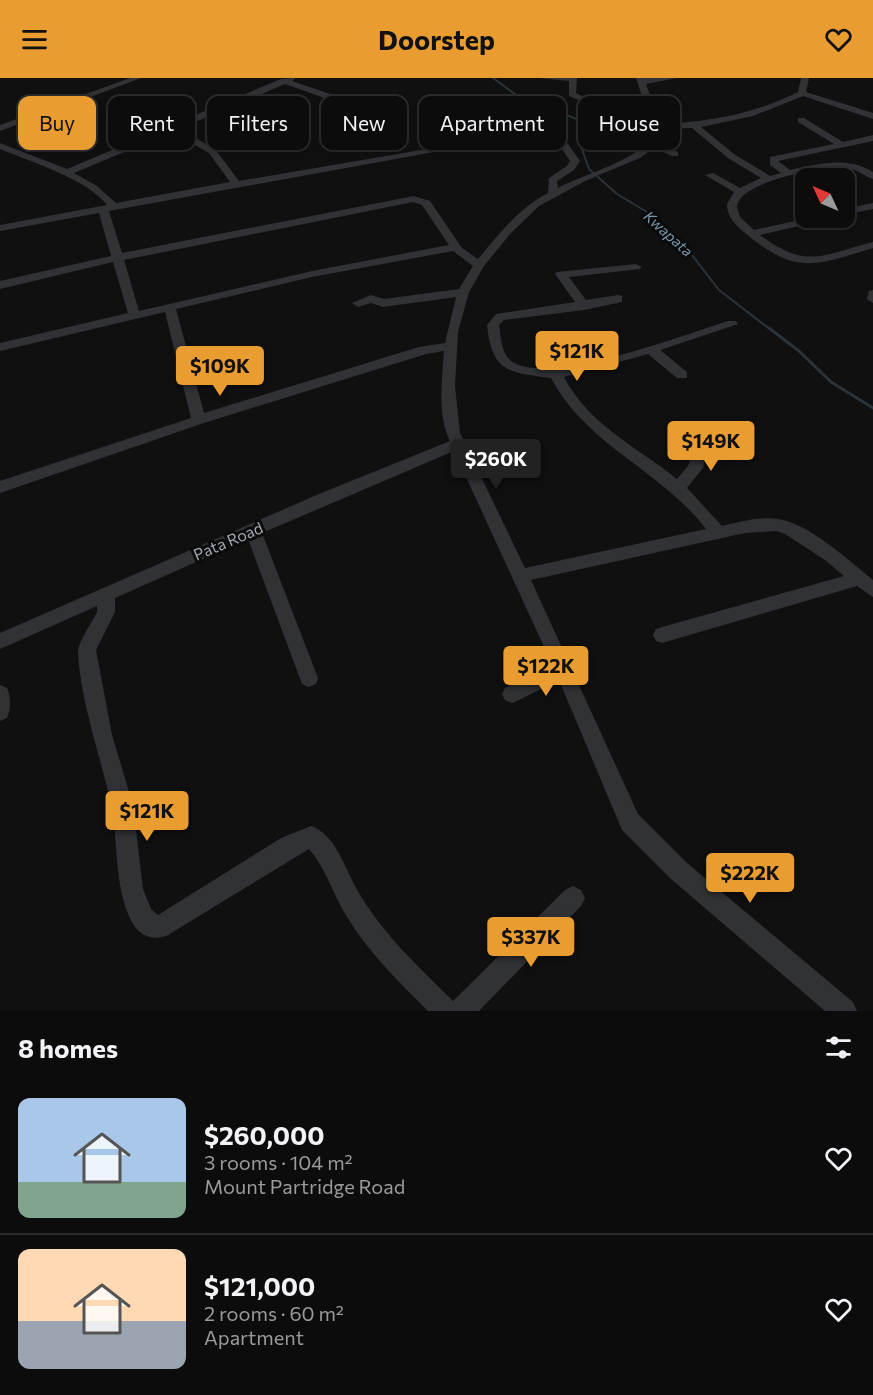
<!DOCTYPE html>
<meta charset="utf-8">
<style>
body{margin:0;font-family:Commissioner,sans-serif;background:#1a1a1b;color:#f1f3f6;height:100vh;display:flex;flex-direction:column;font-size:22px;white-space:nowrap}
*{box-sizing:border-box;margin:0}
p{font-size:20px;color:#9a9b9d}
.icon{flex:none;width:33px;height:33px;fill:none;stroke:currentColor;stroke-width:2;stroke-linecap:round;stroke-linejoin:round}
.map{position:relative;height:933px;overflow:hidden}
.drawer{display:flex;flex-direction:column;background:#0c0c0d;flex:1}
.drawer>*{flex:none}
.banner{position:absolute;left:18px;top:18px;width:837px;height:54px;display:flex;gap:12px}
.needle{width:39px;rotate:314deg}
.buttons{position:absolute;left:795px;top:90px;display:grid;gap:12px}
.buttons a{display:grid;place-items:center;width:60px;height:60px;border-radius:12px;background:#0c0c0d;box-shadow:0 3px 9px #0003,0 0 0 2px #2c2c2e;font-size:30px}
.price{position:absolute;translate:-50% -51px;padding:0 14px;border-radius:6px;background:#e99c30;color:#111;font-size:20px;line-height:39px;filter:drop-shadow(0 2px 3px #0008)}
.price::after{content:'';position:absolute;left:50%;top:36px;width:18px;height:14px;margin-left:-9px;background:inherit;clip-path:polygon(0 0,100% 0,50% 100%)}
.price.on{background:#222;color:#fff}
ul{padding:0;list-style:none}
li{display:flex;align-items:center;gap:18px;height:150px;padding:0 18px}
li+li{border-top:2px solid #2c2c2e}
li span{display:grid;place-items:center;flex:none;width:168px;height:120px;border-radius:12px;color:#555}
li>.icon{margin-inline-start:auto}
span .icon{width:72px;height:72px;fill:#fffc;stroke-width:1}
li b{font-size:26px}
h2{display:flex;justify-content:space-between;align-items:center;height:72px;padding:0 18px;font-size:26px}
.tag{padding:0 21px;border-radius:12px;background:#0c0c0d;box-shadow:0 3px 9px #0003,0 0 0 2px #2c2c2e;font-size:21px;line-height:54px}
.tag.on{background:#e99c30;color:#111}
header{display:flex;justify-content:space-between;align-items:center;height:78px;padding:0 18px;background:#e99c30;color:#111;font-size:27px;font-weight:700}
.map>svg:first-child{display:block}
</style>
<header><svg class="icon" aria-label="menu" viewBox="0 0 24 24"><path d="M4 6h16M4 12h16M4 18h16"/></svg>Doorstep<svg class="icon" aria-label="heart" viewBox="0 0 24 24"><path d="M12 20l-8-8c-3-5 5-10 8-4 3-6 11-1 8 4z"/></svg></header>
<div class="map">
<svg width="873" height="933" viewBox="0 0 873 933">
<rect width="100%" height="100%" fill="#101011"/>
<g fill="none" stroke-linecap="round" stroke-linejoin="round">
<!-- stream-far1 -->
<polyline stroke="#2a3339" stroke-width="2" points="493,0 519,19 595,48 578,60 589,91 617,116 647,134 685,168 719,212 771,252"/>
<!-- stream -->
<polyline stroke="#2a3339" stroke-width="3" points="769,250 799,273 831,304 873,330"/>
<!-- minor -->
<g fill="#313236" fill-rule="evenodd">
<polygon points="130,0 141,0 0,53 0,47"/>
<path d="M296,0l-4,3 44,15 20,22v4h-6l-20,-22 -45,-16 -106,45 36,20 24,32 223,-38 5,3 -358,65 13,42 292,-57 16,5 32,47 16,11c21,-25 41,-51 70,-66l1,-15 18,-12 3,-5 -8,-12 -80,2 -2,-2 5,-3 74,-3 -22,-24 -55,-6 -3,-5 64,7 18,19 19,27 -6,9 -17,11 1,7c26,-14 83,-28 96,-55l-10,-32 -59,2 -16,-7v-15l-29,-3h37l-1,15 10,5 56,-2 -6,-18h41l-31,6 14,40c49,-2 94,-10 138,-32l3,-14h8l-3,14 67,21v6l-70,-23 -50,20 -52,11 33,27 36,22 11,-3 -11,-8v-8l64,-13 -36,-22v-4h6l39,24 30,-7v6l-95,20 12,9c28,-6 57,-14 83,2v7c-9,-3 -16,-10 -26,-11 -22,-2 -109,13 -110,39l3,10 14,13 55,-12h17l-1,2 -65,15c47,35 62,20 113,7v6c-54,16 -75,28 -123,-11 -11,-9 -23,-18 -23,-33l7,-12 -29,-17 8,-2 27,15 21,-10 -33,-20 -36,-30 -30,1 -4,14 20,9v4h-6l-18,-8 -14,10 -53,22 -48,26 -29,28 -26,32 -15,26 -11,40 -3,54 5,47 65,135 181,-39c-45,-59 -120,-84 -155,-151 -42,-6 -59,-5 -64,-53l9,-11 79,-12 -20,-28 2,-2 79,-8 6,3 -2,2 -71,8 17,23 32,-5 4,1v6l-38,8 -80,10 -5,5c2,12 2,27 11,35 34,29 176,-26 218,-39h8l2,3 -78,26 27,22v6h-10l-29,-24 -84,23c25,48 72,69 113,102l11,-13 11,-37h10l2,4 -8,35 -16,20 35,38c17,-4 38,-10 56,-7 32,5 70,41 95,61v17l-16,-11 -195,57 -6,-2 -3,-6 3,-6 6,-2 182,-51 -19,-16 -40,-26 -9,-3 -31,2 -214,47 107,234 49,49 166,139 4,9h-32l-154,-132 -49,-49 -63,-150 -40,20 -7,3 -7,-3 -3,-6 3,-6 47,-24 -98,-213 -192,82 56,145 -2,6 -7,3 -7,-3 -54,-145 -133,59v14l-19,38 16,85 21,70 10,84 8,20 7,6 123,-77 30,-12c23,9 31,34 41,54 24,48 64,84 101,121l112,-111 8,-4 8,4 4,8 -4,8 -102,105h-51c-29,-29 -59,-58 -81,-94 -14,-22 -21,-49 -38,-68l-141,86c-13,6 -27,2 -35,-11 -20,-36 -14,-81 -22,-120 -11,-50 -30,-100 -33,-151 0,-12 14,-30 19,-41v-6l-97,43v-16l319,-139 131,-53c-13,-26 -8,-62 -6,-90l-18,3 -222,69 -204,70v-12l191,-63 -26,-106 -165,39v-8l128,-30 -15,-51 -113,27v-8l111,-25 -12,-43 -99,18v-6l107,-20c-20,-26 -76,-43 -107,-56v-6l67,26 214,-90zM172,54l37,21 21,29 -114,21 -19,-17 -23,-13zM413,124l9,3 27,40 -137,26 -173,40 -15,-51zM453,173l20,15 -14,23 -75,10 -13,-4 -19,8 6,4 13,-4 12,4 73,-10 -11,46 -26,4 -215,66 -28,-104 136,-32z"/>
<polygon points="873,125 873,131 844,137 844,131"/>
<polygon points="873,212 873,225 867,221 869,213"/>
<path d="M0,607l7,3c4,9 4,21 0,30l-7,3z"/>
</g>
</g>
<g text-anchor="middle" stroke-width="6" stroke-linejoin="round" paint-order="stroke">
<!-- far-water labels -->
<g font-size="15" font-style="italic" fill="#7998ac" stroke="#0b0b0c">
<text transform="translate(668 156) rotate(42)" y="5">Kwapata</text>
</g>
<!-- street labels -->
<g font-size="16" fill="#a2a8b2" stroke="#0b0b0c">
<text transform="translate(228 463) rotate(-23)" y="6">Pata Road</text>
</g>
</g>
</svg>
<div class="buttons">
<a><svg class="needle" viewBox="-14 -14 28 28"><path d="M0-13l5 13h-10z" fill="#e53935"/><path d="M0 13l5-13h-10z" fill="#9a9b9d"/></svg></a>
</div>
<b class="price" style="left:577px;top:304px">$121K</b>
<b class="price" style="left:220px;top:319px">$109K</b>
<b class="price" style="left:711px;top:394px">$149K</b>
<b class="price on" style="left:496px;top:412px">$260K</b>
<b class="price" style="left:546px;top:619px">$122K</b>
<b class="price" style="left:147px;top:764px">$121K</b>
<b class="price" style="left:750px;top:826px">$222K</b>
<b class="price" style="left:531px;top:890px">$337K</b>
<div class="banner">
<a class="tag on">Buy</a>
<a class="tag">Rent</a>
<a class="tag">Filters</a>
<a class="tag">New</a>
<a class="tag">Apartment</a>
<a class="tag">House</a>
</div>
</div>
<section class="drawer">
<h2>8 homes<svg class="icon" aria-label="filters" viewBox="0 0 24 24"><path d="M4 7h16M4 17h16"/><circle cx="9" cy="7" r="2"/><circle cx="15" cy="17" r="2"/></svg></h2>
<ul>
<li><span style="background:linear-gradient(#a9c7e8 70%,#7fa58c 0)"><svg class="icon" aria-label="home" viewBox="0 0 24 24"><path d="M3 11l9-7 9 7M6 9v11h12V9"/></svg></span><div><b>$260,000</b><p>3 rooms · 104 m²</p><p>Mount Partridge Road</p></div><svg class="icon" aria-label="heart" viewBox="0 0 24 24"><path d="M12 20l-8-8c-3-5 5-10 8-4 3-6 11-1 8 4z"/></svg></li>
<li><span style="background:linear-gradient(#ffd9b3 60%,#9aa5b1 0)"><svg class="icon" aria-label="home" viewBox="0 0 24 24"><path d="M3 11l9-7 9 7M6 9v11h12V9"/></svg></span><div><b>$121,000</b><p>2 rooms · 60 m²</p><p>Apartment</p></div><svg class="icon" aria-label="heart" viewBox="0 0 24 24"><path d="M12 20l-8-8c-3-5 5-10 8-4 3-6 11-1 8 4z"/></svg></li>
</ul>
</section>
